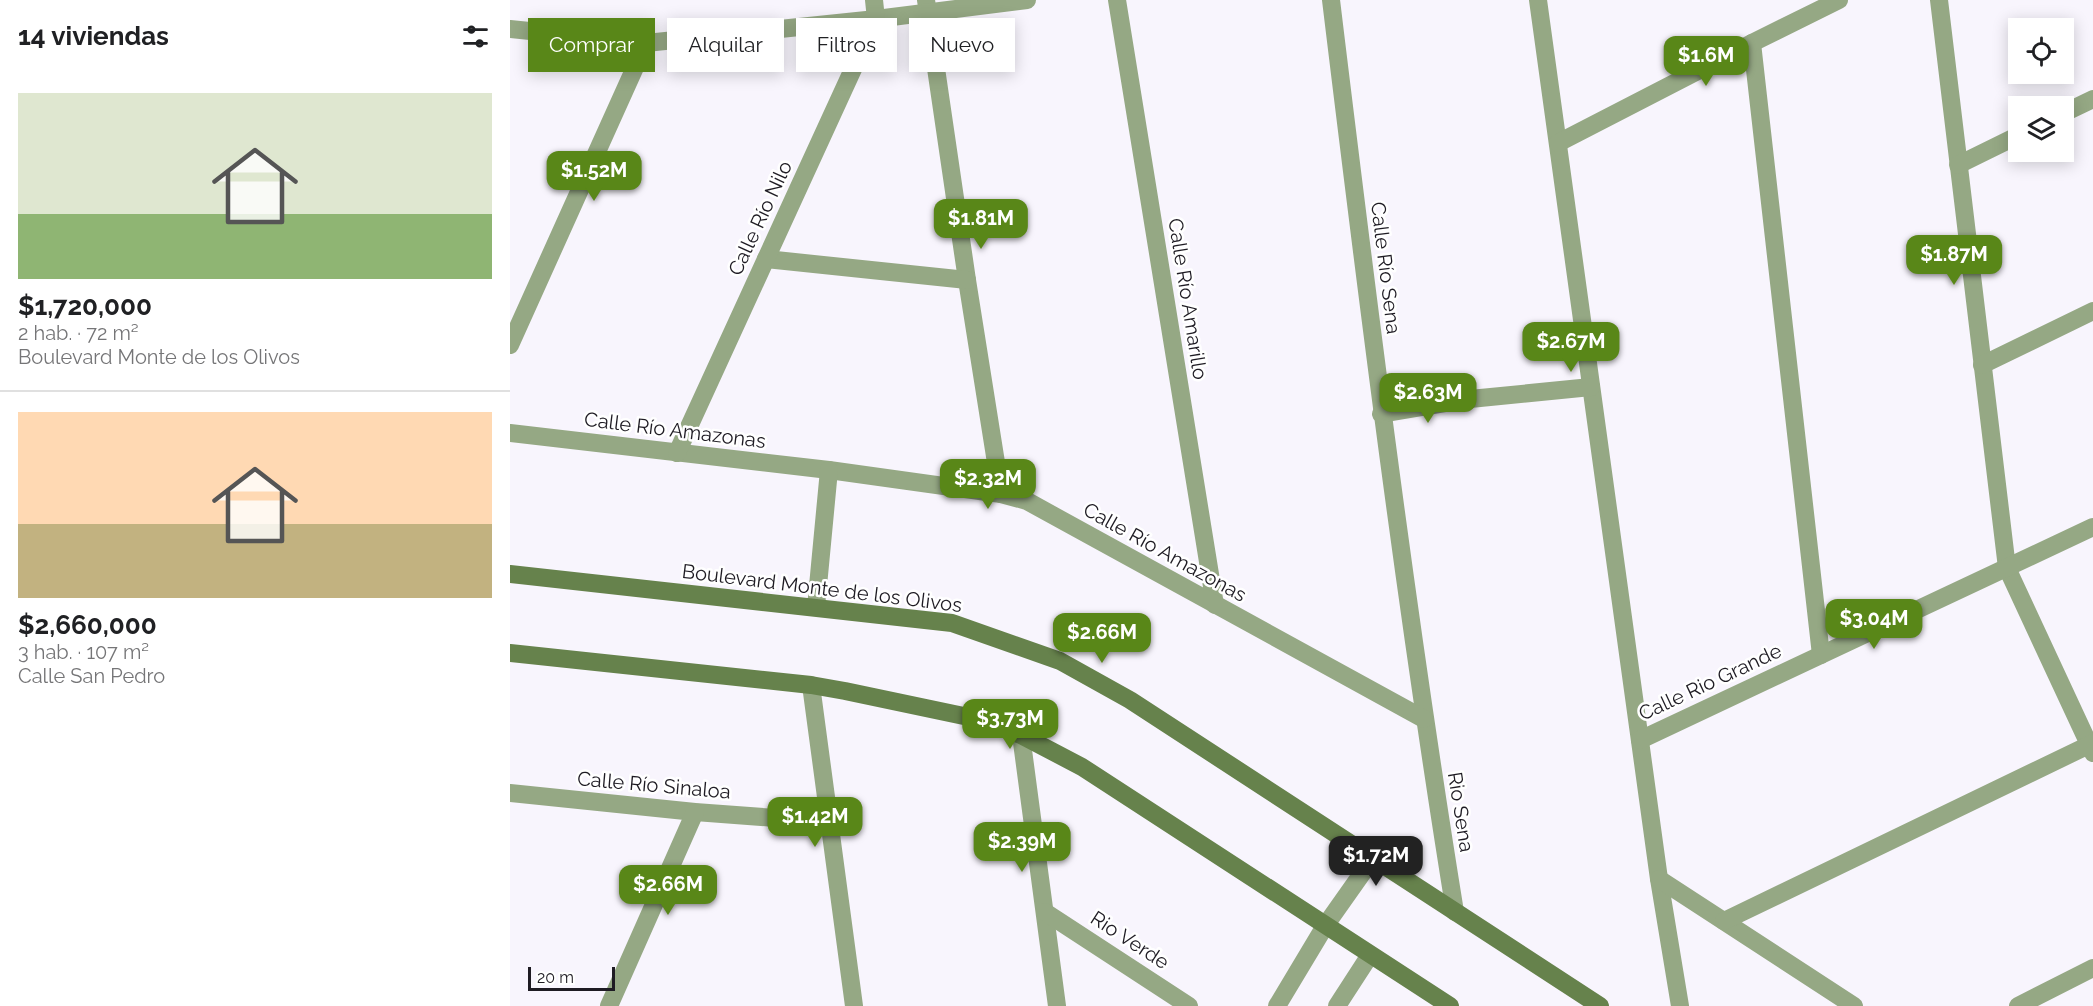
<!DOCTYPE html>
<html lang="es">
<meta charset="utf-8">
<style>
body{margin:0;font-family:Raleway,sans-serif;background:#f6f6f6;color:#202124;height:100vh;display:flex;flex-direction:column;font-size:22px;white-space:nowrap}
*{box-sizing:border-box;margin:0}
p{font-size:20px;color:#757577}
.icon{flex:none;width:33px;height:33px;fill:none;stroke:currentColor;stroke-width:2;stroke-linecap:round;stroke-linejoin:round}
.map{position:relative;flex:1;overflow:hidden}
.drawer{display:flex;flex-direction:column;background:#fff;width:510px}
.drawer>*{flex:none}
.banner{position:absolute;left:18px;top:18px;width:570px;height:54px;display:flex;gap:12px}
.fabs{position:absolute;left:1498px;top:18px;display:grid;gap:12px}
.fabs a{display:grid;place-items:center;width:66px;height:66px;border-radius:0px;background:#fff;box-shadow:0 3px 15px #0003;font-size:30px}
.scale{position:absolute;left:18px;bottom:15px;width:87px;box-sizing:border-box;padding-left:6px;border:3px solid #1e1b23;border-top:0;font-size:16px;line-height:21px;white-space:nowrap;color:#1e1b23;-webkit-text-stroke:4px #fff;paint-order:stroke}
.price{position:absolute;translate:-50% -51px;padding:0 14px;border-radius:12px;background:#598718;color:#fff;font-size:20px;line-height:39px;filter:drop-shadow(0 2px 3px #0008)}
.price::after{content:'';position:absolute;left:50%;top:36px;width:18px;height:14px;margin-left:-9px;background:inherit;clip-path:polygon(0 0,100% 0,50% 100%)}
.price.active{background:#222;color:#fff}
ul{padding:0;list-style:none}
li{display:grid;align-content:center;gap:12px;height:318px;padding:0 18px}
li+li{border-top:2px solid #e0e0e0}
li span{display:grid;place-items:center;height:186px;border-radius:0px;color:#555}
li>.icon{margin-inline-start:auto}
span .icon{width:108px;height:108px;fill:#fffc;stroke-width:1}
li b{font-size:26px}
h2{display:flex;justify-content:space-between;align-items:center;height:72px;padding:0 18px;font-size:26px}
.pill{padding:0 21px;border-radius:0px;background:#fff;box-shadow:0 3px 15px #0003;font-size:21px;line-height:54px}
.pill.active{background:#598718;color:#fff}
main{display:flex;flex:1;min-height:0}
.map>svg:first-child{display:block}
</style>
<main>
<section class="drawer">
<h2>14 viviendas<svg class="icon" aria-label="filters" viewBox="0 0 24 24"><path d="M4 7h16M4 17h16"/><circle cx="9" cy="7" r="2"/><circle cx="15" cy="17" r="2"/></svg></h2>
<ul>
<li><span style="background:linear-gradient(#dfe7d0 65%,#8fb573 0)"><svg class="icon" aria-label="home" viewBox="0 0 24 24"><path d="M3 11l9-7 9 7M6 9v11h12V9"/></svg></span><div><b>$1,720,000</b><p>2 hab. · 72 m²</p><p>Boulevard Monte de los Olivos</p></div></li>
<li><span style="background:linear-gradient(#ffd9b3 60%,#c2b280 0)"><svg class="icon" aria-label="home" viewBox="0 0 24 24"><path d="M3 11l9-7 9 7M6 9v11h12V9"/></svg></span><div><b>$2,660,000</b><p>3 hab. · 107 m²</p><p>Calle San Pedro</p></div></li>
</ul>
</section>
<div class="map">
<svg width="1583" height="1006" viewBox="0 0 1583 1006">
<rect width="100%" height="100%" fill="#f8f5fd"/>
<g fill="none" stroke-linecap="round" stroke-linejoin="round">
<!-- street -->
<g stroke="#95a884" stroke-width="18">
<polyline points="416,0 457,280 491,494"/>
<polyline points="607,0 705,605"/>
<path d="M821,0c37,305 75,609 124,912"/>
<polyline points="1028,0 1149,879 1170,1006"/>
<polyline points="1429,0 1497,568 1583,753"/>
<polyline points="0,29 136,43 366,19 517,0"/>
<polyline points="1242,43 1311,655"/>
<polyline points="1554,113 1583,99"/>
<polyline points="1048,143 1242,43 1329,0"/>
<polyline points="1448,165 1509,135"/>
<polyline points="256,259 457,280"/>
<polyline points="0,345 136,43"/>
<polyline points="1472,365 1583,311"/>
<polyline points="871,414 960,399 1081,387"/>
<polyline points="0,433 319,470 491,494 517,501 914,719"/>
<polyline points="167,453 366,19 364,0"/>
<polyline points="306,607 319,470"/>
<polyline points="301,685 344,1006"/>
<polyline points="511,735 547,1006"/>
<polyline points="1130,740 1583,527"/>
<polyline points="0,793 185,812 319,822"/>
<polyline points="1149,879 1344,1006"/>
<polyline points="535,912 679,1006"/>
<polyline points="1214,921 1583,743"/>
<polyline points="99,1006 185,812"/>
<polyline points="767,1006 815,926 863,858"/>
<polyline points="827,1006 860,955"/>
<polyline points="1508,1006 1583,968"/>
</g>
<!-- secondary -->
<g stroke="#66824c" stroke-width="18">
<polyline points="0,574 442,623 550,661 620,700 1090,1006"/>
<polyline points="0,653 301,685 335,691 468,719 511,735 572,767 940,1006"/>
</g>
</g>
<g text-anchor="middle" stroke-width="5" stroke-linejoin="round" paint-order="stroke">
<!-- street labels -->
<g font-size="20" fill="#1e1b23" stroke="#fff">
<text transform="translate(250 218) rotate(-65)" y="7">Calle Río Nilo</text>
<text transform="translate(876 268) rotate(83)" y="7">Calle Río Sena</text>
<text transform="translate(678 299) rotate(81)" y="7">Calle Río Amarillo</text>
<text transform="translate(165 430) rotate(7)" y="7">Calle Río Amazonas</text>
<text transform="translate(655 552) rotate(29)" y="7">Calle Río Amazonas</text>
<text transform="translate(312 588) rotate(7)" y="7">Boulevard Monte de los Olivos</text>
<text transform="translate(1200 682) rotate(-25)" y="7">Calle Rio Grande</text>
<text transform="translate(144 785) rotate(5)" y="7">Calle Río Sinaloa</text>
<text transform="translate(951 812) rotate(81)" y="7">Rio Sena</text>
<text transform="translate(620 940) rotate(33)" y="7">Rio Verde</text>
</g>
</g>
</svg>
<div class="fabs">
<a><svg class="icon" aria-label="locate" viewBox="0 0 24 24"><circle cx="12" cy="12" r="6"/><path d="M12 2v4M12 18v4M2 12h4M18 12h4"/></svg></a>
<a><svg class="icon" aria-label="layers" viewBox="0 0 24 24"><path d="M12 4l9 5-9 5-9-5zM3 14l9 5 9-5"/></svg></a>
</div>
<div class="scale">20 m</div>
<b class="price" style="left:1196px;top:87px">$1.6M</b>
<b class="price" style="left:84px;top:202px">$1.52M</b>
<b class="price" style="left:471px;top:250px">$1.81M</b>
<b class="price" style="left:1444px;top:286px">$1.87M</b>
<b class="price" style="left:1061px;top:373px">$2.67M</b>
<b class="price" style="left:918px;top:424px">$2.63M</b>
<b class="price" style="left:478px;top:510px">$2.32M</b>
<b class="price" style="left:1364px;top:650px">$3.04M</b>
<b class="price" style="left:592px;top:664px">$2.66M</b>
<b class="price" style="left:500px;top:750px">$3.73M</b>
<b class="price" style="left:305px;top:848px">$1.42M</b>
<b class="price" style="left:512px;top:873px">$2.39M</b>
<b class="price active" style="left:866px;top:887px">$1.72M</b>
<b class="price" style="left:158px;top:916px">$2.66M</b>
<div class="banner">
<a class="pill active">Comprar</a>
<a class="pill">Alquilar</a>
<a class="pill">Filtros</a>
<a class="pill">Nuevo</a>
</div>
</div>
</main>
